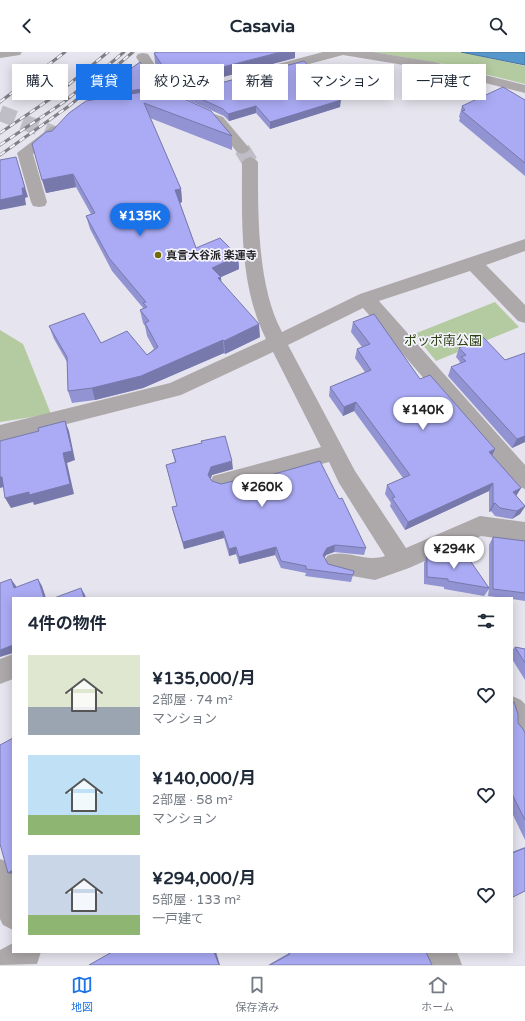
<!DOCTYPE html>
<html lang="ja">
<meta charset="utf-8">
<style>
body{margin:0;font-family:"Varela Round","Noto Sans JP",sans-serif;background:#f6f6f7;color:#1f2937;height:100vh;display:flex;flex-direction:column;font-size:15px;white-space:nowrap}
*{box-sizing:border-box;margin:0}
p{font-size:13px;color:#747a83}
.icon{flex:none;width:22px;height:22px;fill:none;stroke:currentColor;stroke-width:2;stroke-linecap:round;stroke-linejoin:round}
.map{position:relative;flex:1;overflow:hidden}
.drawer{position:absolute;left:12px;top:545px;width:501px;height:356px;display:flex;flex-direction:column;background:#fff;border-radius:0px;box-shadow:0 2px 10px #0003}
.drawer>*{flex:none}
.hud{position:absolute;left:12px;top:12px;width:501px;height:36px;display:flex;gap:8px}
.price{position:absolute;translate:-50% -34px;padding:0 9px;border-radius:14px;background:#fff;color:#222;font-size:13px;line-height:26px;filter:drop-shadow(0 1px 2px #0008)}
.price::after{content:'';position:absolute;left:50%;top:24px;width:12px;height:9px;margin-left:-6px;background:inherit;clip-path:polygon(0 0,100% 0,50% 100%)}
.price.active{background:#1a73e8;color:#fff}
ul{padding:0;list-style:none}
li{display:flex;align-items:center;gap:12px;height:100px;padding:0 16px}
li span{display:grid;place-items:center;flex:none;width:112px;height:80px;border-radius:0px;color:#555}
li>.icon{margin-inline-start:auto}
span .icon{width:48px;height:48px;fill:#fffc;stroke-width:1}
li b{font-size:17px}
h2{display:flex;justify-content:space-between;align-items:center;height:48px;padding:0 16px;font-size:17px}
.pill{padding:0 14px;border-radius:0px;background:#fff;box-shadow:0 2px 10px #0003;font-size:14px;line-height:36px}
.pill.active{background:#1a73e8;color:#fff}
header{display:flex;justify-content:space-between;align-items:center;height:52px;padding:0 16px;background:#fff;font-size:18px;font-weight:700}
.menu{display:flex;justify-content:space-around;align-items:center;height:56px;border-top:1px solid #e0e1e3;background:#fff;font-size:11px;color:#747a83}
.menu a{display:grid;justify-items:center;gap:2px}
.menu .active{color:#1a73e8}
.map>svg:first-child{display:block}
</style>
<header><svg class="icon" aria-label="back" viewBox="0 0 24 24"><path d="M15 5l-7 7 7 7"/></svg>Casavia<svg class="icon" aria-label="search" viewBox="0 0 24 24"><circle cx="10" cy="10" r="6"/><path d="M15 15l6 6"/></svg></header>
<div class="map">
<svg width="525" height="913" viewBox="0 0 525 913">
<rect width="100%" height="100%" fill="#e6e5ef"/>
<!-- green -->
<g fill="#b4caa0">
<polygon points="373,0 461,0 525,14 525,32 444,12"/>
<polygon points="495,250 519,275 436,309 414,282"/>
<polygon points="0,278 23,292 51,362 0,370"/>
</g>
<!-- water -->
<polygon fill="#5597cc" stroke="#46749a" points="461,0 525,0 525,13"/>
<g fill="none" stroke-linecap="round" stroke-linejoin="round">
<!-- minor-tunnel -->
<g stroke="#bfbec7" stroke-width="16" stroke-dasharray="16 8" stroke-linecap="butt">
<polyline points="0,61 52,81"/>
<polyline points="242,97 250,110"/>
</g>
<!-- minor -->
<g fill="#ada8a9" fill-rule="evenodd">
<polygon points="0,0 22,0 20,3 0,6"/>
<polygon points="323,0 373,0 434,10 525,33 525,41 434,18 343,3 275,21 270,20 268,17 270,14"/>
<path d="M143,1l5,1 24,37 43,-9 5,1 2,3 -2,3 -38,10 2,3 -2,3c-8,2 -12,-3 -19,-4 -8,0 -14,3 -21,1l-2,-3 2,-3 17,-3 -23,-36 2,-3z"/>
<polygon points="211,61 223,65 250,97 247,100 242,102 237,100 213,71 206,68 204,65 206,62"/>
<polygon points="56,74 61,75 63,78 61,81 33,102 47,150 45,154 39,155 33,154 31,150 17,101 51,75"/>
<path d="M250,105l5,2 3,3c0,51 -1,124 24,170l78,-38 165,-55v12l-39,14 39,40v18l-7,-2 -48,-50 -91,30 146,164v24l-8,-3 -154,-178 -75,37 67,126 51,77 74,-32 45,6v20l-44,-6 -72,32 -34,12 -40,-7 -8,-3 -4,-7 4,-7c19,-8 37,7 58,0l-46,-73 -10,-21 -108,29 -8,-3 -3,-6 3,-6 108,-29 -48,-95 -92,43 -181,46v-16l170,-42 96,-44c-27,-54 -24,-118 -24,-177l3,-3z"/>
<polygon points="13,602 13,627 0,632 0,607"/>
<polygon points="512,644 521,648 525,652 525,685 516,681 512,677"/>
<polygon points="0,807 10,811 13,818 13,878 3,873 0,867"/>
<polygon points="13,891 13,900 41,900 37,912 0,913 0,898"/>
<polygon points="426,900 457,900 462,913 431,913"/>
</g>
<!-- rail casing -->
<g stroke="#7f7f85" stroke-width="3">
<g id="rail">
<polyline points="0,50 65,0"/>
<polyline points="0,81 56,43 108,0"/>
<polyline points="0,93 64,50 124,0"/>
<polyline points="0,103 69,54 133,0"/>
</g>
</g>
<!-- rail -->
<use href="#rail" stroke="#f3f2fc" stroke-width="2" stroke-dasharray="6" stroke-linecap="butt"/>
</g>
<!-- wall -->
<g fill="#9293d2">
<polygon points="154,1 295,6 173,38 155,11"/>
<polygon points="156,38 232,84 232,98 150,66 181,137 182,150 180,151 196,196 238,204 239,217 221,225 221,230 260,285 225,302 224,301 143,336 95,348 72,351 68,339 67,310 54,287 49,274 101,291 147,303 154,297 147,284 145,274 143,271 140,258 144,257 112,219 90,177 86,164 91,162 76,135 46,141 52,79"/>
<polygon points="186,40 340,55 270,77 256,61 229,69 224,64 186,47"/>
<polygon points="525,48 525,124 459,69 460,66 459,65 462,54"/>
<polygon points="353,270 420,327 492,403 521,436 516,444 525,454 525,455 520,462 512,467 495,464 491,459 489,460 489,439 405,478 390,454 391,451 385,442 387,433 403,426 354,359 343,364 329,344 330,335 365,320 355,306 357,297 362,295 351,280"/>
<polygon points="459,296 505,308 525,301 525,390 512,396 448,324 451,315 459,312 460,310 456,305"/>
<polygon points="201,389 233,417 212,423 210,427 212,429 221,432 239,432 339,447 366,496 364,503 334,500 326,503 324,506 328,512 353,523 351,530 305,524 306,521 281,516 275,503 239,512 236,502 229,504 224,486 184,497 174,463 172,455 177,454 166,413 175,411 172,398 202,391"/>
<polygon points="493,485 525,503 525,549 512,547 512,546 503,546 488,544 489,537 484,544 444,537 444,535 424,532 424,511 427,503 489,535 489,493"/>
<polygon points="515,595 525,597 525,628 512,607 512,598"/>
<polygon points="512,651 518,671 525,681 525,788 512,761"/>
<polygon points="525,795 525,839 512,845 512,800"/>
<polygon points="288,900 426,900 432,913 268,913 289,901"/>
</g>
<!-- shaded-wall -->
<g fill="#7778ab">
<polygon points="281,0 295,0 295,6 173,38 172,28"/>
<polygon points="156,35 157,41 94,50 93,44"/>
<polygon points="341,48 340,55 270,77 270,70"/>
<polygon points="256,54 256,61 229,69 228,62"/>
<polygon points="19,115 28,145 25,146 26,153 0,158 0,148 22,136"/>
<polygon points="73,122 76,135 46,141 42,128"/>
<polygon points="181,137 182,150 177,152 175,138"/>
<polygon points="238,204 239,217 221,225 222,238 212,216"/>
<polygon points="259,272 260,285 225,302 224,289"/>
<polygon points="223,288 224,301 143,336 95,348 92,336"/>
<polygon points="356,350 354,359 343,364 344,355"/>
<polygon points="65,369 69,379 75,408 67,411 74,442 34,453 33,450 11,456 5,446 63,401"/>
<polygon points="525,384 525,390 512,396 517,387"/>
<polygon points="495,397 491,406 489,400"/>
<polygon points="232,409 233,417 212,423 209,431 208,423 211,415"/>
<polygon points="0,425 2,425 7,434 0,436"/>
<polygon points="493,431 489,439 405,478 408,470"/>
<polygon points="521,436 516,444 513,440"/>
<polygon points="495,451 491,459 489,460 493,452"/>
<polygon points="525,454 520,462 512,467 517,459"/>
<polygon points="223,479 224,486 184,497 183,490"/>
<polygon points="335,493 334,500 326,503 322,510 323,503 327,496"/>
<polygon points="236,495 236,502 229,504 229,497"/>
<polygon points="276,495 275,503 239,512 239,505"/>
<polygon points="11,527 16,534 19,543 14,536"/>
<polygon points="38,527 42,534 46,546 44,546"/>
<polygon points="81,536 85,543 86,546 84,546"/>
<polygon points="13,593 13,601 0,605 0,598"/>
<polygon points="13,818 13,822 8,821"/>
<polygon points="214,900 216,900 220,913 219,913"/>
</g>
<!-- building -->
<g fill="#aaabf4" stroke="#7778ab">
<polygon points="158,0 281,0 172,28 154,1"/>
<polygon points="304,9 341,48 270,70 256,54 228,62 223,57 186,40"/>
<polygon points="140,10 156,35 93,44 110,26 122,23"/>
<polygon points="503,35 525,48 525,111 462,59 465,58 462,54"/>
<polygon points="162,37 211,59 232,84 144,51 181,137 175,138 196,196 220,186 238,204 212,216 221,225 218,226 259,272 224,289 223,288 141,324 92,336 68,339 67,305 49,274 84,261 101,291 127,279 147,303 158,295 145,271 149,269 140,258 147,255 143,251 146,250 109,206 86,164 95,161 73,122 42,128 32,92 46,80 52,79 69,61 86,49"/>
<polygon points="16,105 25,136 22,136 23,143 0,148 0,108"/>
<polygon points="374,262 420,327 430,323 495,397 489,400 521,436 513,440 525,454 517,459 500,456 495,451 493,452 493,431 408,470 392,446 395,445 387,433 410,423 356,350 344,355 330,335 371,318 357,297 370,292 353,270"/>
<polygon points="483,285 505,308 525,301 525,384 517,387 451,315 466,309 461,305 466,303 459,296"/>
<polygon points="65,369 72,399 63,401 70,432 29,443 29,440 5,446 2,425 0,425 0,389 39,379 38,376"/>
<polygon points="225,384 232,409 211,415 208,423 212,429 221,432 238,428 239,432 320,409 339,447 342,446 366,496 335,493 327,496 323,503 328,512 354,519 353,523 306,517 306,514 281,509 276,495 239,505 236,495 229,497 223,479 183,490 172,455 177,454 166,413 176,410 172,398 202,391 201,389"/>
<polygon points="493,485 525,489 525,541 493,537"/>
<polygon points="433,501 469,507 489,536 448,529 448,527 427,525 427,503"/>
<polygon points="11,527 14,536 38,527 44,546 13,546 13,593 0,598 0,531"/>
<polygon points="81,536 84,546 54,546"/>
<polygon points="515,595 525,597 525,611"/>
<polygon points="514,650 518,662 518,671 523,677 525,681 525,768 512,742 512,651"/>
<polygon points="13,686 13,818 8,821 0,792 0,693"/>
<polygon points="525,796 525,839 513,845 512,843 512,801"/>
<polygon points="112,900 214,900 219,913 89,913"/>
<polygon points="289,900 426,900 432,913 270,913 290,902"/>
</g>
<!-- markers -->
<circle fill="#716b06" stroke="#f3f2fc" stroke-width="1.5" cx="158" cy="203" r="4"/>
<g text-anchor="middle" stroke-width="3.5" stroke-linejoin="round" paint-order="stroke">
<!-- far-poi labels -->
<g font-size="11" font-weight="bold" fill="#222225" stroke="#f3f2fc" text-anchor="start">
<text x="166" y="207">真言大谷派 楽運寺</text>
</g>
<!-- park labels -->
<g font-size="13" fill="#2b410d" stroke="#f3f2fc">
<text x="443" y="293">ポッポ南公園</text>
</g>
</g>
</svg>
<b class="price active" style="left:140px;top:185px">¥135K</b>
<b class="price" style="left:423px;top:379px">¥140K</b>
<b class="price" style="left:262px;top:456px">¥260K</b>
<b class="price" style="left:454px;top:518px">¥294K</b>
<div class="hud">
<a class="pill">購入</a>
<a class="pill active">賃貸</a>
<a class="pill">絞り込み</a>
<a class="pill">新着</a>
<a class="pill">マンション</a>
<a class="pill">一戸建て</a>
</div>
<section class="drawer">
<h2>4件の物件<svg class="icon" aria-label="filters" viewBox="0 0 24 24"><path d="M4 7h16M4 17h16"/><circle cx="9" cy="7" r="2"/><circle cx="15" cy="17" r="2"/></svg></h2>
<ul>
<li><span style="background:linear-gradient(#dfe7d0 65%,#9aa5b1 0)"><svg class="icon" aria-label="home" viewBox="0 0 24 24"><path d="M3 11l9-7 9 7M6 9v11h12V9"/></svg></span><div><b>¥135,000/月</b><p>2部屋 · 74 m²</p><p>マンション</p></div><svg class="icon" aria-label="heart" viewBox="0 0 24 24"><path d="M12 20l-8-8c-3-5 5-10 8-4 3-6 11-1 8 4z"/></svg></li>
<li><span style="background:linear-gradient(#bfe0f5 75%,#8fb573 0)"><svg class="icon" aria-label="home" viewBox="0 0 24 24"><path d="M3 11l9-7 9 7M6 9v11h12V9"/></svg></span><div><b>¥140,000/月</b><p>2部屋 · 58 m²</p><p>マンション</p></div><svg class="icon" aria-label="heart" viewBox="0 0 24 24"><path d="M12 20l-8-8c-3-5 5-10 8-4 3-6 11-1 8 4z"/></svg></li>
<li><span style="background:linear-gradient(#c9d6e8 75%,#8fb573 0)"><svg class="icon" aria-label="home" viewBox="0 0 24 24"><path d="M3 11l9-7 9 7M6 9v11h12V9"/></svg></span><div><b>¥294,000/月</b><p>5部屋 · 133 m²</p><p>一戸建て</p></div><svg class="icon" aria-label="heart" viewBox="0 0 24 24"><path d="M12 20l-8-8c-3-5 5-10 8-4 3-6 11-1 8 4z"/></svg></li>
</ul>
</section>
</div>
<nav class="menu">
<a class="active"><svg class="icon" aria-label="map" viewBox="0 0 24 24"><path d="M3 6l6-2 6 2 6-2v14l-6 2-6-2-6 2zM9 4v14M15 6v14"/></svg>地図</a>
<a><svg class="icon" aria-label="saved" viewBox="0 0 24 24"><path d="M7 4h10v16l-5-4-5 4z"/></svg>保存済み</a>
<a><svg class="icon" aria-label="home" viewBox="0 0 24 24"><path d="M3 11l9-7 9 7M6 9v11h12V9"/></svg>ホーム</a>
</nav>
